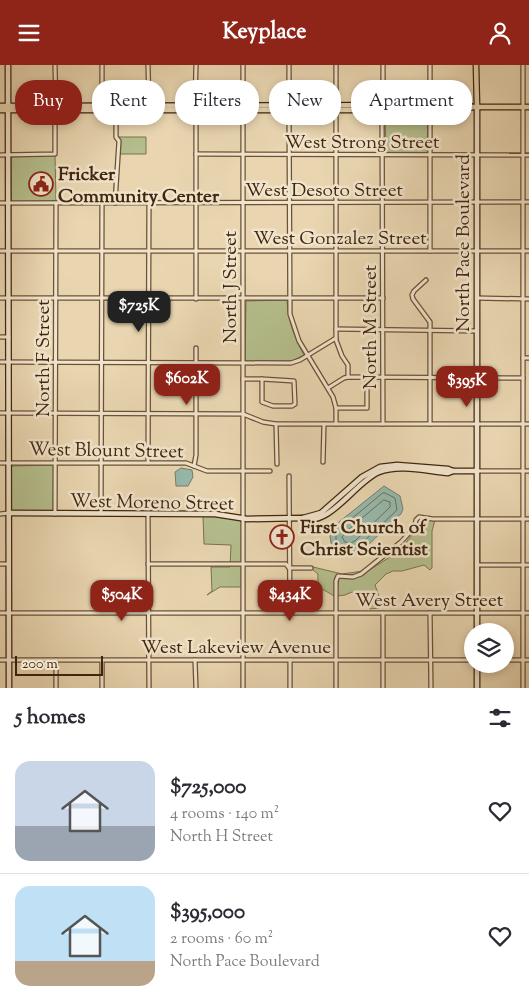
<!DOCTYPE html>
<meta charset="utf-8">
<style>
body{margin:0;font-family:"Sorts Mill Goudy",serif;background:#f7f7f7;color:#2b2b33;height:100vh;display:flex;flex-direction:column;font-size:19px;white-space:nowrap}
*{box-sizing:border-box;margin:0}
p{font-size:16px;color:#7c7c81}
.icon{flex:none;width:28px;height:28px;fill:none;stroke:currentColor;stroke-width:2;stroke-linecap:round;stroke-linejoin:round}
.map{position:relative;height:623px;overflow:hidden}
.details{display:flex;flex-direction:column;background:#fff;flex:1}
.details>*{flex:none}
.hud{position:absolute;left:15px;top:15px;width:500px;height:45px;display:flex;gap:10px}
.tools{position:absolute;left:464px;top:558px;display:grid;gap:10px}
.tools a{display:grid;place-items:center;width:50px;height:50px;border-radius:50%;background:#fff;box-shadow:0 2px 8px #0003;font-size:25px}
.scale{position:absolute;left:15px;bottom:12px;width:88px;box-sizing:border-box;padding-left:5px;border:2px solid #41260d;border-top:0;font-size:14px;line-height:18px;white-space:nowrap;color:#41260d;-webkit-text-stroke:4px #f1e4cc;paint-order:stroke}
.price{position:absolute;translate:-50% -42px;padding:0 11px;border-radius:10px;background:#8f2418;color:#fff;font-size:16px;line-height:32px;filter:drop-shadow(0 1px 2px #0008)}
.price::after{content:'';position:absolute;left:50%;top:30px;width:15px;height:11px;margin-left:-8px;background:inherit;clip-path:polygon(0 0,100% 0,50% 100%)}
.price.on{background:#222;color:#fff}
ul{padding:0;list-style:none}
li{display:flex;align-items:center;gap:15px;height:125px;padding:0 15px}
li+li{border-top:1px solid #e1e1e2}
li span{display:grid;place-items:center;flex:none;width:140px;height:100px;border-radius:15px;color:#555}
li>.icon{margin-inline-start:auto}
span .icon{width:60px;height:60px;fill:#fffc;stroke-width:1}
li b{font-size:21px}
h2{display:flex;justify-content:space-between;align-items:center;height:60px;padding:0 15px;font-size:21px}
.tag{padding:0 18px;border-radius:20px;background:#fff;box-shadow:0 2px 8px #0003;font-size:18px;line-height:45px}
.tag.on{background:#8f2418;color:#fff}
header{display:flex;justify-content:space-between;align-items:center;height:65px;padding:0 15px;background:#8f2418;color:#fff;font-size:22px;font-weight:700}
.map>svg:first-child{display:block}
</style>
<header><svg class="icon" aria-label="menu" viewBox="0 0 24 24"><path d="M4 6h16M4 12h16M4 18h16"/></svg>Keyplace<svg class="icon" aria-label="person" viewBox="0 0 24 24"><circle cx="12" cy="8" r="4"/><path d="M4 21q1-7 8-7t8 7"/></svg></header>
<div class="map">
<svg width="529" height="623" viewBox="0 0 529 623">
<rect width="100%" height="100%" fill="#e9d6b1"/>
<filter id="stains"><feTurbulence type="fractalNoise" baseFrequency=".004" numOctaves="4"/><feColorMatrix values="0 0 0 0 .2 0 0 0 0 .09 0 0 0 0 .02 0 0 0 .5 -.17"/></filter>
<radialGradient id="worn" r=".72"><stop offset=".6" stop-color="#630" stop-opacity="0"/><stop offset="1" stop-color="#630" stop-opacity=".3"/></radialGradient>
<!-- green -->
<g fill="#b5be8d" stroke="#7b724d">
<polygon points="385,46 428,46 427,88 386,88"/>
<polygon points="119,72 146,72 146,89 119,89 120,77"/>
<polygon points="55,90 56,136 11,137 11,92"/>
<path d="M287,235c1,21 7,37 17,55l-12,6h-47l1,-60z"/>
<polygon points="54,400 53,446 11,446 11,401"/>
<polygon points="218,450 241,455 242,457 242,522 220,522 207,530 212,526 211,502 230,502 231,480 204,479 203,451"/>
<polygon points="425,454 435,455 432,466 432,503 430,505 424,500 402,506 393,506 386,509 375,520 380,534 379,543 370,544 359,530 352,527 345,530 337,531 339,513 358,512 390,492 403,481"/>
<path d="M313,502l29,7 21,-3 -10,4h-16l-2,3 -1,18c-12,-8 -17,-6 -16,-22l-6,-5z"/>
</g>
<!-- water -->
<g fill="#97b9ac" stroke="#757e6c">
<polygon points="181,403 192,405 193,412 188,421 176,421 175,407"/>
<path d="M384,421l16,10 3,13 -2,5c-19,11 -38,50 -63,38l-7,-9 -1,-7 2,-4 7,-10z"/>
</g>
<g fill="none" stroke-linecap="round" stroke-linejoin="round">
<!-- shore -->
<g stroke="#6c705c" stroke-width="1">
<polygon points="383,428 385,428 395,433 397,445 360,480 353,484 341,483 336,476 336,469 343,461"/>
<polygon points="384,435 390,437 390,442 356,475 351,478 345,477 342,472 348,465"/>
</g>
<!-- street casing -->
<g stroke="#6b5236" stroke-width="5.5">
<g id="street">
<polyline points="55,0 56,41"/>
<polyline points="102,0 102,41"/>
<polyline points="148,0 149,40"/>
<polyline points="243,0 243,623"/>
<polyline points="336,0 336,275 342,291 348,300 348,312"/>
<polyline points="383,0 383,40"/>
<polyline points="430,0 430,40"/>
<polyline points="195,40 196,0"/>
<polyline points="289,40 289,0"/>
<polyline points="289,44 290,249 299,276 333,332 336,343 336,359"/>
<polyline points="196,45 196,234"/>
<polyline points="382,45 383,359"/>
<polyline points="196,89 529,90"/>
<polyline points="0,90 55,89 55,45"/>
<polyline points="0,138 529,137"/>
<polyline points="115,138 119,76 116,72 116,45"/>
<polyline points="0,186 529,186"/>
<polyline points="430,186 430,44"/>
<polyline points="426,215 414,226 412,230 413,234 430,257 430,359"/>
<polyline points="0,233 383,233"/>
<polyline points="477,233 529,234"/>
<polyline points="336,264 477,266"/>
<polyline points="0,272 9,272"/>
<polyline points="523,293 529,293"/>
<polyline points="0,297 291,298 300,295 336,273"/>
<polyline points="243,314 262,314"/>
<polygon points="262,314 294,316 295,339 292,341 273,341 262,337"/>
<polyline points="328,323 344,313 348,312 523,313"/>
<polyline points="336,343 367,343 367,312"/>
<polyline points="0,348 243,349 263,357 276,359 529,359"/>
<polyline points="276,359 277,399"/>
<polyline points="323,397 324,359"/>
<polyline points="0,398 186,398 207,406 270,406"/>
<polyline points="148,398 149,138"/>
<polyline points="194,401 196,390 196,283"/>
<polyline points="477,406 529,406"/>
<polyline points="289,411 290,548"/>
<polyline points="0,449 9,448"/>
<polyline points="55,449 56,138"/>
<polyline points="101,449 102,138"/>
<polyline points="148,449 149,623"/>
<polyline points="0,499 9,499"/>
<polyline points="148,499 286,499 289,503 311,503"/>
<polyline points="477,500 529,500"/>
<polyline points="0,548 529,548"/>
<polyline points="430,548 431,623"/>
<polyline points="0,595 472,595"/>
<polyline points="195,595 196,623"/>
<polyline points="290,595 290,623"/>
<polyline points="505,595 529,595"/>
<polyline points="56,623 56,595"/>
<polyline points="102,623 102,595"/>
<polyline points="336,623 336,516 338,511 353,512 361,509 401,477 411,466 415,460 416,455 419,452 433,454 529,454"/>
<polyline points="383,623 383,548"/>
<polyline points="523,623 523,0"/>
</g>
</g>
<!-- secondary casing -->
<g stroke="#41260d" stroke-width="7">
<g id="secondary">
<polyline points="8,0 9,623"/>
<polyline points="477,42 477,566"/>
<polyline points="9,448 215,449 247,454 303,453 321,448 362,412 380,402 397,400 448,404 453,406"/>
<path d="M303,453c26,10 53,-37 76,-46 20,-8 47,-1 69,1l5,-2h24"/>
<polyline points="477,599 477,623"/>
</g>
</g>
<!-- primary casing -->
<g stroke="#41260d" stroke-width="7">
<g id="primary">
<polyline points="476,0 477,42"/>
<polyline points="0,41 469,40 472,42"/>
<polyline points="0,45 404,45 469,43 472,42 529,42"/>
</g>
</g>
<!-- street -->
<use href="#street" stroke="#f1e4cc" stroke-width="3"/>
<!-- secondary -->
<use href="#secondary" stroke="#f1e4cc" stroke-width="4.5"/>
<!-- primary -->
<use href="#primary" stroke="#e9d6b1" stroke-width="4.5"/>
</g>
<!-- icons -->
<defs>
<g id="civic-ring" transform="scale(1.25)"><circle r="9.5" fill="#f1e4cc" stroke="#8f2418" stroke-width="1.5"/><path d="M-.6-6.5H3V-4.5H.6V-3L4-1V1h2V6H-6V1h2V-1L-.6-3ZM-1.2 2.5V6h2.4V2.5Z" fill="#8f2418"/></g>
<g id="church-ring" transform="scale(1.25)"><circle r="9.5" fill="#f1e4cc" stroke="#8f2418" stroke-width="1.5"/><path d="M-1.2-6h2.4v3.5h3.3v2.4h-3.3V6h-2.4V-.1h-3.3v-2.4h3.3Z" fill="#8f2418"/></g>
</defs>
<g fill-rule="evenodd">
<use href="#civic-ring" x="41" y="119"/>
<use href="#church-ring" x="282" y="472"/>
</g>
<g text-anchor="middle" stroke-width="5" stroke-linejoin="round" paint-order="stroke">
<!-- street labels -->
<g font-size="19" fill="#41260d" stroke="#f1e4cc">
<text x="362" y="83">West Strong Street</text>
<text x="324" y="131">West Desoto Street</text>
<text x="340" y="179">West Gonzalez Street</text>
<text transform="translate(462 178) rotate(-90)" y="7">North Pace Boulevard</text>
<text transform="translate(229 222) rotate(-90)" y="7">North J Street</text>
<text transform="translate(369 262) rotate(-90)" y="7">North M Street</text>
<text transform="translate(42 293) rotate(-90)" y="7">North F Street</text>
<text transform="translate(106 384) rotate(1)" y="7">West Blount Street</text>
<text transform="translate(152 436) rotate(1)" y="7">West Moreno Street</text>
<text x="429" y="541">West Avery Street</text>
<text x="236" y="588">West Lakeview Avenue</text>
</g>
<!-- poi labels -->
<g font-size="19" font-weight="bold" fill="#41260d" stroke="#f1e4cc" text-anchor="start">
<text x="58" y="115">Fricker<tspan x="58" dy="22">Community Center</tspan></text>
<text x="300" y="468">First Church of<tspan x="300" dy="22">Christ Scientist</tspan></text>
</g>
</g>
<rect width="100%" height="100%" filter="url(#stains)"/>
<rect width="100%" height="100%" fill="url(#worn)"/>
</svg>
<div class="tools">
<a><svg class="icon" aria-label="layers" viewBox="0 0 24 24"><path d="M12 4l9 5-9 5-9-5zM3 14l9 5 9-5"/></svg></a>
</div>
<div class="scale">200 m</div>
<b class="price on" style="left:139px;top:268px">$725K</b>
<b class="price" style="left:187px;top:341px">$602K</b>
<b class="price" style="left:467px;top:343px">$395K</b>
<b class="price" style="left:122px;top:557px">$504K</b>
<b class="price" style="left:290px;top:557px">$434K</b>
<div class="hud">
<a class="tag on">Buy</a>
<a class="tag">Rent</a>
<a class="tag">Filters</a>
<a class="tag">New</a>
<a class="tag">Apartment</a>
</div>
</div>
<section class="details">
<h2>5 homes<svg class="icon" aria-label="filters" viewBox="0 0 24 24"><path d="M4 7h16M4 17h16"/><circle cx="9" cy="7" r="2"/><circle cx="15" cy="17" r="2"/></svg></h2>
<ul>
<li><span style="background:linear-gradient(#c9d6e8 65%,#9aa5b1 0)"><svg class="icon" aria-label="home" viewBox="0 0 24 24"><path d="M3 11l9-7 9 7M6 9v11h12V9"/></svg></span><div><b>$725,000</b><p>4 rooms · 140 m²</p><p>North H Street</p></div><svg class="icon" aria-label="heart" viewBox="0 0 24 24"><path d="M12 20l-8-8c-3-5 5-10 8-4 3-6 11-1 8 4z"/></svg></li>
<li><span style="background:linear-gradient(#bfe0f5 75%,#b9a48a 0)"><svg class="icon" aria-label="home" viewBox="0 0 24 24"><path d="M3 11l9-7 9 7M6 9v11h12V9"/></svg></span><div><b>$395,000</b><p>2 rooms · 60 m²</p><p>North Pace Boulevard</p></div><svg class="icon" aria-label="heart" viewBox="0 0 24 24"><path d="M12 20l-8-8c-3-5 5-10 8-4 3-6 11-1 8 4z"/></svg></li>
</ul>
</section>
